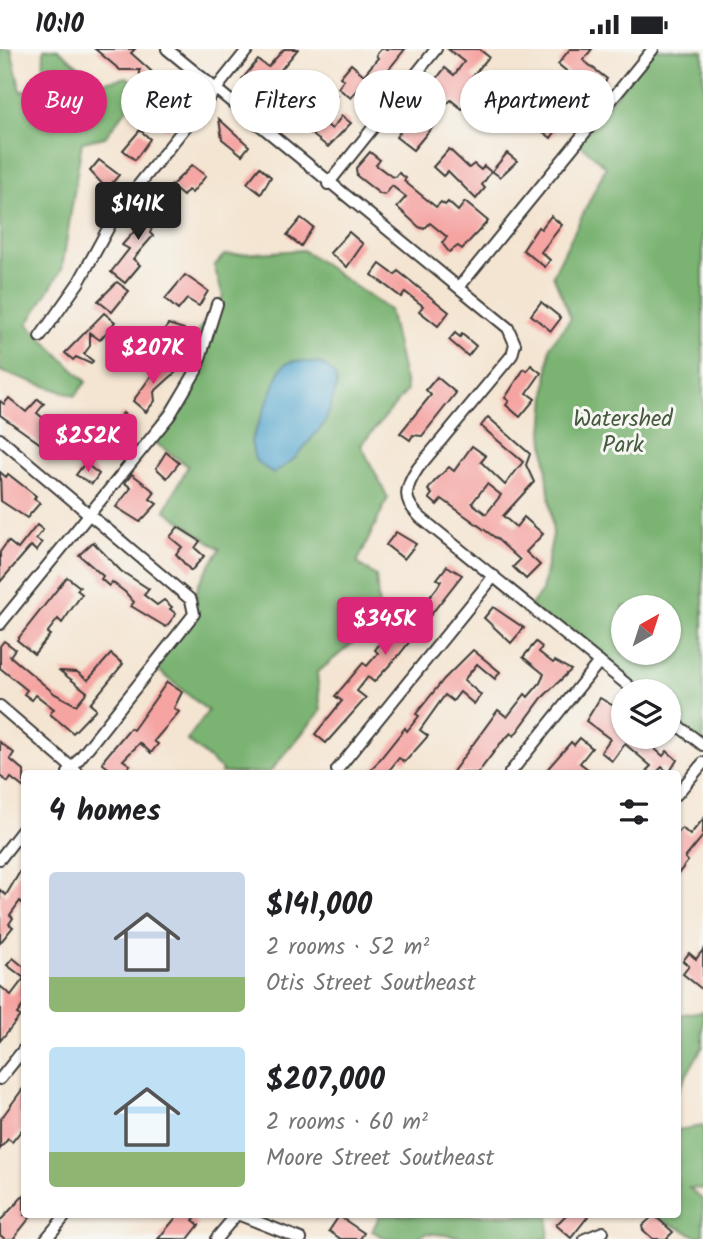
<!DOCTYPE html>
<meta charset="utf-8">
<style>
body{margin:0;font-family:Kalam,sans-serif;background:#f2f2f2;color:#202124;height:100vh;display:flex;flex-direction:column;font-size:26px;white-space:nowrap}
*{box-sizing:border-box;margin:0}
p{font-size:23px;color:#757577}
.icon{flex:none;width:38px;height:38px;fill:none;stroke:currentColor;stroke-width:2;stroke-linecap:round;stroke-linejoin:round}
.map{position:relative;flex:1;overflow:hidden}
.panel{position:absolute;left:21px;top:721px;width:660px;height:448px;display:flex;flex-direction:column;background:#fff;border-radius:7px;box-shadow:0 2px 5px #0004}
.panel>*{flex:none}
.top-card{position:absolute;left:21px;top:21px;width:662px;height:63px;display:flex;gap:14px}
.needle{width:46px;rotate:39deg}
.tools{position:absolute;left:611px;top:546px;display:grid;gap:14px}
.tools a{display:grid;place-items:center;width:70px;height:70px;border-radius:50%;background:#fff;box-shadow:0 2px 5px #0004;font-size:35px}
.price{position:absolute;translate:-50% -60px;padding:0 16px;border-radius:7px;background:#db2777;color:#fff;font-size:23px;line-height:46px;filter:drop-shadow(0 2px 4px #0008)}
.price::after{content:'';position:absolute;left:50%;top:42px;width:21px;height:16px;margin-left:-10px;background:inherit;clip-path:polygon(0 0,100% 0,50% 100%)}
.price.current{background:#222;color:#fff}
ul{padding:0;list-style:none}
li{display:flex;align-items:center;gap:21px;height:175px;padding:0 28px}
li span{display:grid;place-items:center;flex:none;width:196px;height:140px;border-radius:7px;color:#555}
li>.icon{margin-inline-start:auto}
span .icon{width:84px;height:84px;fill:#fffc;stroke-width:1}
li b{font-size:30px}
h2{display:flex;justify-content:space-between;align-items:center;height:84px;padding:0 28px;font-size:30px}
.pill{padding:0 24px;border-radius:32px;background:#fff;box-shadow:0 2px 5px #0004;font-size:24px;line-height:63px}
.pill.current{background:#db2777;color:#fff}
.status{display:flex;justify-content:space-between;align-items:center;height:49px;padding:0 35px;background:#fff;direction:ltr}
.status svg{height:19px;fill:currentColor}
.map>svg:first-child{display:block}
</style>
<div class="status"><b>10:10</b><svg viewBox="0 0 49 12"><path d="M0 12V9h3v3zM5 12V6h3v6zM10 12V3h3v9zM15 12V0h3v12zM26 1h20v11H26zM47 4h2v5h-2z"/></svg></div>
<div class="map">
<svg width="703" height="1190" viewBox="0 0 703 1190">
<rect width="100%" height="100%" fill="#f6f6f2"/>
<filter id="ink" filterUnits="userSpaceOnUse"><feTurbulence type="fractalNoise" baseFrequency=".0143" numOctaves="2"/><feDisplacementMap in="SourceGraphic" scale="14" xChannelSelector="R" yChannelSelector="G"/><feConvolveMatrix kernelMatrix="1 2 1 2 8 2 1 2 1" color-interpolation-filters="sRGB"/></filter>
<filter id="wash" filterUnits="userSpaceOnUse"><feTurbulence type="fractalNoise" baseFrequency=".00686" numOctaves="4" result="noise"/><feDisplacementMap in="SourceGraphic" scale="28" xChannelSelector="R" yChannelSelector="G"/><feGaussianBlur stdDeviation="1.57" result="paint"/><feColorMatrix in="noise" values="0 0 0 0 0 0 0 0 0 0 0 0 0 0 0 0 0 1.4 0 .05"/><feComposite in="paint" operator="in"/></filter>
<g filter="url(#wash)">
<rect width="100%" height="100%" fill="#f4e5d2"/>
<!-- forest -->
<g fill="#7ab372" stroke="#4b6847" stroke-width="2" fill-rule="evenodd">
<polygon points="0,0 11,0 21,43 43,37 44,0 58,0 99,34 127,28 142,40 105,88 82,93 62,220 28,275 86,333 75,347 0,322"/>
<path d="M653,0l50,2v694l-34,-28 -1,-26h-31l-107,-85 12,-15 11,-57 -10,-101 7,-87 21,-28 -18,-43 53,-108 -29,-25zM623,558h45v46h-45z"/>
<polygon points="303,201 389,261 407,342 361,396 388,449 357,514 376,527 380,571 317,624 321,662 269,724 221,724 222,721 187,691 208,662 153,617 194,565 198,535 220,500 165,461 188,417 150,390 196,322 191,292 223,247 214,217 224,206"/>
<polygon points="703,962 703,997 677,1043 677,966"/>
<polygon points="703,1077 703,1140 689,1139 703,1151 703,1185 700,1189 652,1166 677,1166 677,1081"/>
<polygon points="380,1166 549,1166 548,1190 478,1190 427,1184 415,1190 387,1190 372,1182"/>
</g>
<!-- water -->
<polygon fill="#51a4cc" stroke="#366074" stroke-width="2" points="294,312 319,314 327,318 335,327 337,336 325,374 293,411 273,425 255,411 251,392 281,320 285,315"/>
<g id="blocks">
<!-- building -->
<g fill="#f5a4a2" fill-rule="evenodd">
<polygon points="95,0 135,0 131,4 171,40 168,44 185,57 167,80 143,63 147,57 147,34 140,29 140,21 120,21"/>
<polygon points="284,0 298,0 279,23 298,39 292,46 310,61 328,39 337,46 316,67 332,80 342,67 351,74 328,98 305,80 303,83 294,76 296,73 269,52 273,47 258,34 253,39 242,30 258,11 268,18"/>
<polygon points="381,0 405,0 370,44 361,37 351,49 338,39 344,31 340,28 351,15 364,26 378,9 376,6"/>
<polygon points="448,0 479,0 489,8 472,28 482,37 462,60 451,51 447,55 442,51 431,65 438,71 413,101 396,88 419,58 416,56 445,19 454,26 464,13"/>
<polygon points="570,0 592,0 583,11 607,30 595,45 584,36 565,55 554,69 561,74 551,89 532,74 540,61 532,54 551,31 560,38 570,25 558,15"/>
<polygon points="219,70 249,97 242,106 222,90"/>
<polygon points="140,81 150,90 135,111 123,101"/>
<polygon points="449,100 469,119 474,115 481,121 484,117 491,123 482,136 485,139 476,150 448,122 443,127 433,118"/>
<polygon points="370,103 380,111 376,116 391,127 396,128 399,124 406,129 404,132 436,158 441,153 445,156 448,153 458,162 465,153 488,172 462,200 458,197 449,203 442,194 447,188 430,174 424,180 419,178 397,158 406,148 392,137 385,146 380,145 357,127 356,119"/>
<polygon points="507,104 517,112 500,128 492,122"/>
<polygon points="99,111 119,126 107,140 90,122"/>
<polygon points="192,116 206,127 192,144 188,141 183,147 171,137"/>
<polygon points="260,118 271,128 261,145 247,134"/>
<polygon points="153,148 163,153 165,158 158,164 150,184 153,187 133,210 140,216 125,234 111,223 129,200 122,196 149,166 145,162"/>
<polygon points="551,167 562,176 541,203 550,211 545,218 523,201 538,178 541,180"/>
<polygon points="301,169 313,178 301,197 287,186"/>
<polygon points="349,183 363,195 347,218 330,204"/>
<polygon points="380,215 395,226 398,222 449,263 438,277 419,262 423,257 405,243 401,248 372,226"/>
<polygon points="185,226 208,242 199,257 187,250 178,261 165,250"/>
<polygon points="117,233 129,242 112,263 98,252"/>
<polygon points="541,253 561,269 551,282 531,266"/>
<polygon points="104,264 115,273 100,291 90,284 90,297 84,305 93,312 91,315 76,308 73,311 65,304"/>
<polygon points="168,275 184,280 171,308 157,300"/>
<polygon points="455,284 460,288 462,285 476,297 468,307 449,291"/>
<polygon points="162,312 176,323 154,343 155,352 146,363 133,352"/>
<polygon points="531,316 541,324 527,344 535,350 520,368 506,356 509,352 505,349 524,320 527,322"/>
<polygon points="437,328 456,344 422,387 413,386 410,391 400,384 431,346 426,341"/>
<polygon points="9,349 26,363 38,350 44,355 37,364 64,386 68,381 79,390 70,400 60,392 52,403 0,366 0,352 4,355"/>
<polygon points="123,364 131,371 131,378 116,400 104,389"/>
<path d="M488,368l42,37 -4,11 8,17 -31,34 13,11 8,-10 19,17 -17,18 14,13 -14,14 -13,-12 7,-7 -23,-21 -55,-40 -5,6 -8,-7 3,-4 -4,-4 6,-8 15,-15 5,4 18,-25 14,10 -5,6 24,23 18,-23 -42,-36zM487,435l14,11 -15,19 -14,-11z"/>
<polygon points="166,403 179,414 167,429 156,419"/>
<polygon points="85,414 99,425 92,435 76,426"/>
<polygon points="0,423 6,428 8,425 36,447 34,450 40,454 27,469 1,452"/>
<polygon points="132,425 155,443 150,450 157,455 140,473 116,458 131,439 125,434"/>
<polygon points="37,476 43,481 36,490 42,494 36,502 31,497 0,533 0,503 8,492 18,500"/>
<polygon points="178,478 200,492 195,499 204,507 191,522 176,505 182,498 170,488"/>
<polygon points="396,483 416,495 404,510 386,496"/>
<polygon points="93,493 121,522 149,540 144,546 157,556 164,551 172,558 170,560 176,565 166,578 131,557 134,553 125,543 112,533 109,537 101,530 103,527 79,506"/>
<polygon points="447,517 462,526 399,606 374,633 368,628 357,642 366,649 326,694 315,685 342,652 335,647 363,614 367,617 378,604 375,601 400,569 409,577 419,563 416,561 421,554 423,556 437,539 441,532 437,530"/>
<polygon points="67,528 80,538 77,541 82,545 62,574 58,570 47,584 50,586 34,605 17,591"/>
<polygon points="493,558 524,579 511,594 484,569"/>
<polygon points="4,592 15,600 10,607 55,645 76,656 87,643 60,622 77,623 88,631 111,605 123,615 90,655 96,660 73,684 50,665 54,660 36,646 32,651 24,645 27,641 0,619 0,597"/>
<polygon points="536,593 542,598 539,603 553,614 555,612 571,621 542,649 514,687 511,684 500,695 478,724 452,724 498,661 507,668 525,645 528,648 540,634 544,625 523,608"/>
<polygon points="473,601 500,623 495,630 477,615 464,631 481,646 474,655 460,643 453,652 445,646 420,681 428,687 405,713 399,709 387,724 369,724 405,679 407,682 419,667 416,665 444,630"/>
<polygon points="167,633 182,643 174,659 179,663 154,692 158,695 151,704 140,694 123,711 130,716 123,724 115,724 103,715 105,709 130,679 133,681"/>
<polygon points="600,649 617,659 623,652 623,688 650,688 646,692 663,707 667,702 677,711 669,724 662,718 656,724 651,724 647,721 651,717 625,695 612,712 601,703 610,690 586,672"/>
<polygon points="580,689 592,699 580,714 593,724 544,724 571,693 574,696"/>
<polygon points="0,693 14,704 10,710 24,722 24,739 11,729 8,733 0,727"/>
<polygon points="703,770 703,787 685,809 688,812 677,826 677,785 682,779 690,786"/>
<polygon points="24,816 24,856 20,852 10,866 13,869 9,875 13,878 0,894 0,841 6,846"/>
<polygon points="703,901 703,941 683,925 689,917 683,912 689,904 696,910"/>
<polygon points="13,909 24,918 24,955 17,965 20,967 0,992 0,937 11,946 24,929 7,916"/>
<polygon points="24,1038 24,1078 12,1093 8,1090 0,1100 0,1071"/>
<polygon points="24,1146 24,1166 32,1166 13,1190 5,1190 0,1186 0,1172"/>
<polygon points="178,1166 198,1166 193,1171 199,1176 188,1190 158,1190"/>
<polygon points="566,1166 589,1166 571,1189 556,1176"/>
<polygon points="654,1166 673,1183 666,1190 653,1190 643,1181 642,1177"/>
<polygon points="339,1167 364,1184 360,1190 341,1190 329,1182"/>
</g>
</g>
</g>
<g filter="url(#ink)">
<use href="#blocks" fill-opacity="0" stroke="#3c3a37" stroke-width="2"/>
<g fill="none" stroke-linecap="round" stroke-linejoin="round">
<!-- minor casing -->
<g stroke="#3c3a37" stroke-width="14">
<g id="minor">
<path d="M167,0l341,279 7,16 -3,11 -94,113c-14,21 -16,32 3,50l214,173"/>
<polyline points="328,135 436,0"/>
<polyline points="459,238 653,0"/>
<polyline points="40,288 79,233 117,163 248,0"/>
<polyline points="0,390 191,551 194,565 68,724"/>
<polyline points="0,575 170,366 196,322 217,255"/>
<polyline points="0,657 78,724"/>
<polyline points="668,669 703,696"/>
<polyline points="337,721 494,527"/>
<polyline points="510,724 599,613"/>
<polyline points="677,745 703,714"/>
<polyline points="0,810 24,779"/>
<polyline points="0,1030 24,1000"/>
<polyline points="240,1166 301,1190"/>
<polyline points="46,1190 66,1166"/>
<polyline points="216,1190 236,1166"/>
<polyline points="585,1190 603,1183"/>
</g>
</g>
<!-- minor -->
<use href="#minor" stroke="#fff" stroke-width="10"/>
</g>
</g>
<g text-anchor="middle" stroke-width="6" stroke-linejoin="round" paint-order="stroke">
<!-- park labels -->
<g font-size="23" fill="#475b40" stroke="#f6f6f2">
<text x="623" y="377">Watershed<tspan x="623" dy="26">Park</tspan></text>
</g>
</g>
</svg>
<div class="tools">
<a><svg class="needle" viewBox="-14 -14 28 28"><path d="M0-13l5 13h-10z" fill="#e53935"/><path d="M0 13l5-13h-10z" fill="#757577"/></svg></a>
<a><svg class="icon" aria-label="layers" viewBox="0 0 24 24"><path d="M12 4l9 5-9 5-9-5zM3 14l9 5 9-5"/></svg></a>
</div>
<b class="price current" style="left:138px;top:193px">$141K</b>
<b class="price" style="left:153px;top:337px">$207K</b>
<b class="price" style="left:88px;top:425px">$252K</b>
<b class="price" style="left:385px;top:608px">$345K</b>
<div class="top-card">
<a class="pill current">Buy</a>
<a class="pill">Rent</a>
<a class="pill">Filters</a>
<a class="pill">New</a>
<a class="pill">Apartment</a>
</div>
<section class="panel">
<h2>4 homes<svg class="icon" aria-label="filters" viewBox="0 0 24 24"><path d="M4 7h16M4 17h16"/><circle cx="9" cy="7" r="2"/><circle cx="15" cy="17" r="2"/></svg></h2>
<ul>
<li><span style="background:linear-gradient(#c9d6e8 75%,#8fb573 0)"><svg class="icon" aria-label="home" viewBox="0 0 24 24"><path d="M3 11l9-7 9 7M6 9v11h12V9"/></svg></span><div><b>$141,000</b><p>2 rooms · 52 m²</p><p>Otis Street Southeast</p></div></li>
<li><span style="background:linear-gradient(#bfe0f5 75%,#8fb573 0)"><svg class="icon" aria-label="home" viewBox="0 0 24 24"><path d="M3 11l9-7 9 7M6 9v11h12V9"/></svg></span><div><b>$207,000</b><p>2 rooms · 60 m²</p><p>Moore Street Southeast</p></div></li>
</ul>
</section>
</div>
